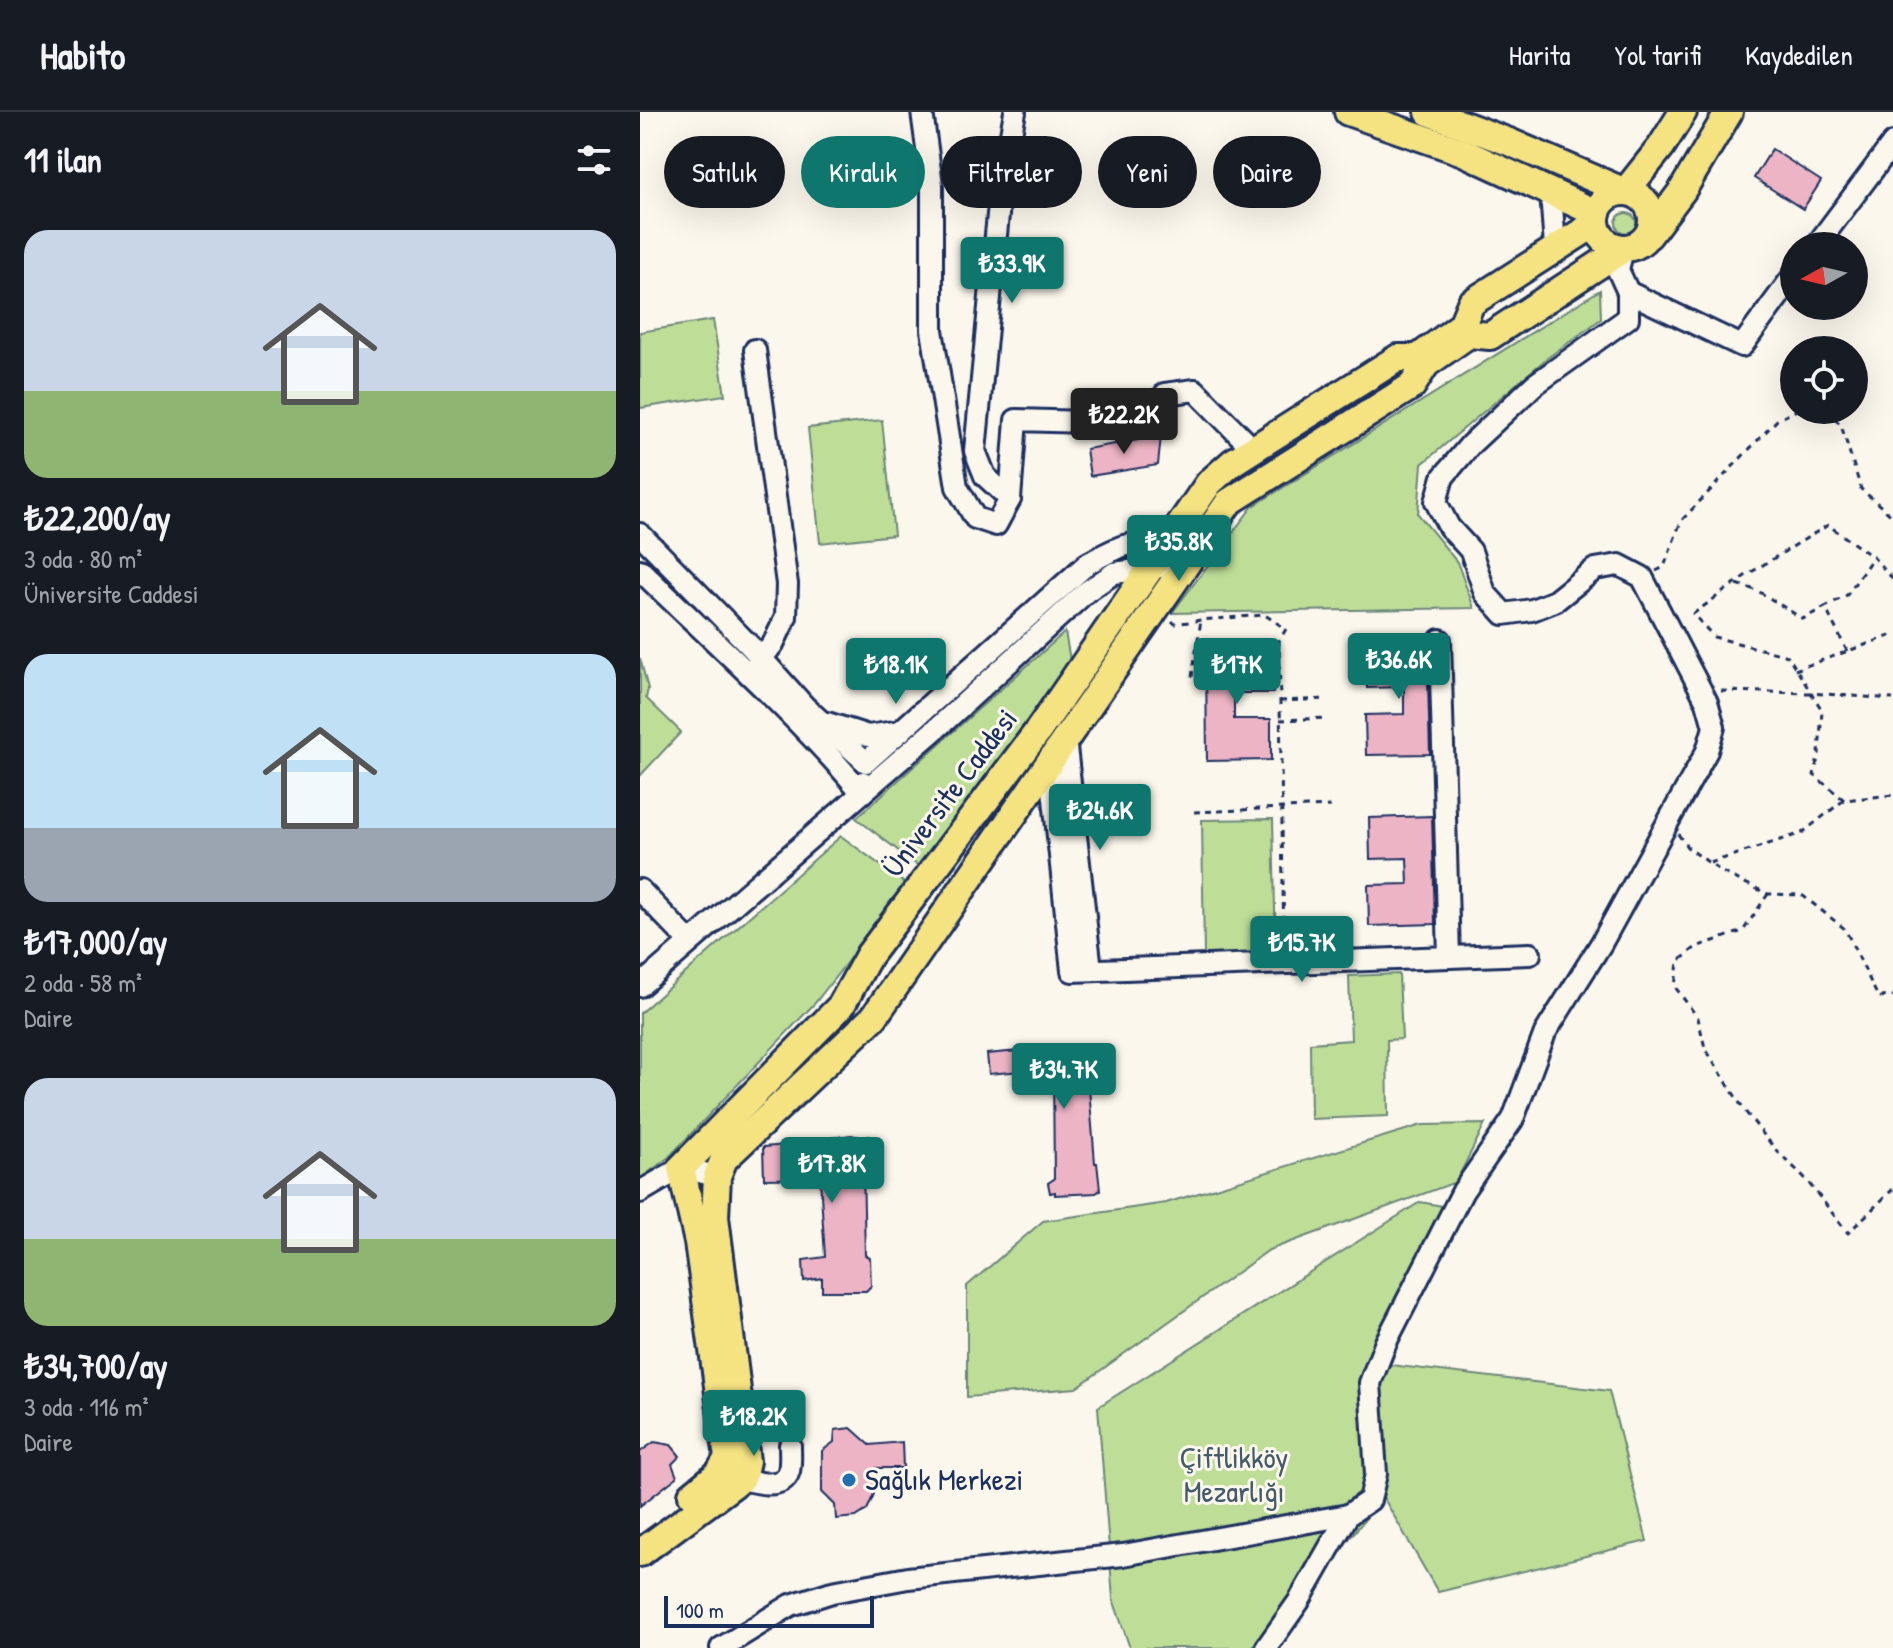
<!DOCTYPE html>
<html lang="tr">
<meta charset="utf-8">
<style>
body{margin:0;font-family:"Patrick Hand",sans-serif;background:#20242c;color:#f1f3f6;height:100vh;display:flex;flex-direction:column;font-size:30px;white-space:nowrap}
*{box-sizing:border-box;margin:0}
p{font-size:26px;color:#9ea1a6}
.icon{flex:none;width:44px;height:44px;fill:none;stroke:currentColor;stroke-width:2;stroke-linecap:round;stroke-linejoin:round}
.map{position:relative;flex:1;overflow:hidden}
.side{display:flex;flex-direction:column;background:#171b24;width:640px}
.side>*{flex:none}
.guide{position:absolute;left:24px;top:24px;width:760px;height:72px;display:flex;gap:16px}
.needle{width:52px;rotate:262deg}
.tools{position:absolute;left:1140px;top:120px;display:grid;gap:16px}
.tools a{display:grid;place-items:center;width:88px;height:88px;border-radius:50%;background:#171b24;box-shadow:0 8px 32px #0002;font-size:40px}
.scale{position:absolute;left:24px;bottom:20px;width:210px;box-sizing:border-box;padding-left:8px;border:4px solid #1b2f5e;border-top:0;font-size:22px;line-height:28px;white-space:nowrap;color:#1b2f5e;-webkit-text-stroke:6px #fbf7ec;paint-order:stroke}
.price{position:absolute;translate:-50% -68px;padding:0 18px;border-radius:8px;background:#0f766e;color:#fff;font-size:26px;line-height:52px;filter:drop-shadow(0 2px 4px #0008)}
.price::after{content:'';position:absolute;left:50%;top:48px;width:24px;height:18px;margin-left:-12px;background:inherit;clip-path:polygon(0 0,100% 0,50% 100%)}
.price.selected{background:#222;color:#fff}
ul{padding:0;list-style:none}
li{display:grid;align-content:center;gap:16px;height:424px;padding:0 24px}
li span{display:grid;place-items:center;height:248px;border-radius:24px;color:#555}
li>.icon{margin-inline-start:auto}
span .icon{width:144px;height:144px;fill:#fffc;stroke-width:1}
li b{font-size:34px}
h2{display:flex;justify-content:space-between;align-items:center;height:96px;padding:0 24px;font-size:34px}
.pill{padding:0 28px;border-radius:36px;background:#171b24;box-shadow:0 8px 32px #0002;font-size:28px;line-height:72px}
.pill.selected{background:#0f766e;color:#fff}
header{display:flex;align-items:center;gap:48px;box-sizing:border-box;height:112px;padding:0 40px;background:#171b24;border-bottom:2px solid #363941}
header strong{font-size:38px}
nav{display:flex;gap:44px;margin-inline-start:auto;font-size:28px}
main{display:flex;flex:1;min-height:0}
.map>svg:first-child{display:block}
</style>
<header>
<strong>Habito</strong>
<nav><a>Harita</a><a>Yol tarifi</a><a>Kaydedilen</a></nav>
</header>
<main>
<section class="side">
<h2>11 ilan<svg class="icon" aria-label="filters" viewBox="0 0 24 24"><path d="M4 7h16M4 17h16"/><circle cx="9" cy="7" r="2"/><circle cx="15" cy="17" r="2"/></svg></h2>
<ul>
<li><span style="background:linear-gradient(#c9d6e8 65%,#8fb573 0)"><svg class="icon" aria-label="home" viewBox="0 0 24 24"><path d="M3 11l9-7 9 7M6 9v11h12V9"/></svg></span><div><b>₺22,200/ay</b><p>3 oda · 80 m²</p><p>Üniversite Caddesi</p></div></li>
<li><span style="background:linear-gradient(#bfe0f5 70%,#9aa5b1 0)"><svg class="icon" aria-label="home" viewBox="0 0 24 24"><path d="M3 11l9-7 9 7M6 9v11h12V9"/></svg></span><div><b>₺17,000/ay</b><p>2 oda · 58 m²</p><p>Daire</p></div></li>
<li><span style="background:linear-gradient(#c9d6e8 65%,#8fb573 0)"><svg class="icon" aria-label="home" viewBox="0 0 24 24"><path d="M3 11l9-7 9 7M6 9v11h12V9"/></svg></span><div><b>₺34,700/ay</b><p>3 oda · 116 m²</p><p>Daire</p></div></li>
</ul>
</section>
<div class="map">
<svg width="1253" height="1536" viewBox="0 0 1253 1536">
<rect width="100%" height="100%" fill="#fbf7ec"/>
<filter id="ink" filterUnits="userSpaceOnUse"><feTurbulence type="fractalNoise" baseFrequency=".0125" numOctaves="2"/><feDisplacementMap in="SourceGraphic" scale="16" xChannelSelector="R" yChannelSelector="G"/><feConvolveMatrix kernelMatrix="1 2 1 2 8 2 1 2 1" color-interpolation-filters="sRGB"/></filter>
<g filter="url(#ink)">
<!-- green -->
<g fill="#bede97" stroke="#6c867a" stroke-width="2">
<circle cx="986" cy="111" r="10"/>
<polygon points="960,178 961,207 906,247 782,352 778,402 817,450 834,496 532,501 612,395"/>
<polygon points="73,208 85,283 0,296 0,220"/>
<polygon points="242,308 254,423 180,431 168,316"/>
<polygon points="425,520 430,548 281,756 216,706"/>
<polygon points="0,546 8,577 6,586 41,620 0,664"/>
<polygon points="633,707 636,843 564,844 562,708"/>
<polygon points="201,724 267,773 175,891 29,1045 0,1067 0,901"/>
<polygon points="759,862 762,927 747,928 748,1004 671,1007 670,931 711,928 709,864"/>
<polygon points="845,1012 816,1070 629,1138 436,1276 327,1285 327,1174 403,1109 526,1091 782,1013"/>
<polygon points="780,1090 814,1096 750,1253 969,1279 1007,1429 798,1480 743,1385 621,1536 490,1536 473,1487 458,1295"/>
</g>
<!-- building -->
<g fill="#edb4c6" stroke="#1b2f5e" stroke-width="2">
<polygon points="1132,37 1181,69 1163,97 1114,66"/>
<polygon points="521,324 518,353 450,364 446,337"/>
<polygon points="787,534 790,642 726,643 725,603 764,602 764,575 727,576 726,535"/>
<polygon points="566,540 633,540 633,581 594,581 594,607 631,607 631,648 567,649"/>
<polygon points="792,704 795,812 729,814 728,773 768,772 767,746 730,747 729,706"/>
<polygon points="456,932 458,950 447,951 455,1051 457,1051 460,1078 456,1081 415,1083 415,1080 410,1081 408,1071 414,1067 413,956 349,962 347,942"/>
<polygon points="211,1023 225,1026 229,1024 234,1028 233,1045 225,1045 223,1057 225,1143 230,1146 231,1174 226,1179 182,1179 182,1166 164,1169 163,1148 185,1145 180,1066 124,1067 123,1035 188,1030 191,1026"/>
<polygon points="211,1316 230,1333 262,1330 263,1356 236,1356 234,1382 227,1398 216,1405 196,1407 195,1393 182,1380 182,1339 194,1330 195,1318"/>
<polygon points="14,1330 31,1333 40,1344 32,1352 37,1365 0,1394 0,1340"/>
</g>
<g fill="none" stroke-linecap="round" stroke-linejoin="round">
<!-- minor casing -->
<g stroke="#1b2f5e" stroke-width="26">
<g id="minor">
<polyline points="282,0 292,73 292,218 317,375 335,406 356,413 370,387 376,308 447,310"/>
<polyline points="911,81 915,135"/>
<polyline points="1176,134 1253,31"/>
<polyline points="988,180 1102,234 1154,163"/>
<polyline points="525,282 555,278 613,337"/>
<polyline points="370,387 345,364 335,339 360,82 375,0"/>
<path d="M0,422l113,115 52,58 61,55 221,-198c30,-17 43,-25 78,-19l4,12"/>
<path d="M0,458c75,73 155,143 222,223l83,-72 141,-129 28,-19 46,-6"/>
<polyline points="800,528 809,845"/>
<polyline points="115,555 133,532 146,505 147,472 115,238"/>
<polyline points="187,611 228,624 261,619"/>
<polyline points="425,626 451,858"/>
<polyline points="410,648 432,859 890,842"/>
<polyline points="0,778 49,829"/>
<polyline points="0,874 222,681 223,670"/>
<polyline points="0,1080 41,1056 77,1064"/>
<path d="M90,1364c16,3 52,18 59,-5 2,-8 1,-18 1,-26"/>
<polyline points="81,1536 151,1493 192,1480 268,1466 483,1443 708,1403 730,1388 736,1362 730,1271 746,1230 823,1079 873,1007 905,921 961,832 1067,639 1074,615 1067,590 1002,465 979,453 955,457 915,489 892,498 864,502 845,481 831,439 809,415 796,390 803,365 831,332 894,273 988,206 988,180 978,158 983,137"/>
<polyline points="626,1536 659,1489 708,1403"/>
</g>
</g>
<!-- major casing -->
<g stroke="#1b2f5e" stroke-width="32">
<g id="major">
<polyline points="708,0 823,40 956,101"/>
<polyline points="789,0 869,30 985,80 1021,35 1043,0"/>
<circle cx="984" cy="108" r="28"/>
<polyline points="1009,123 1042,79 1089,0"/>
<polyline points="52,1383 79,1361 88,1346 58,1130 41,1056 201,894 229,843 398,619 569,371 593,350 758,246 778,246 822,213 831,191 956,111"/>
<polyline points="0,1441 102,1366 106,1349 75,1105 77,1064 84,1047 234,905 589,390 772,274 786,252 829,222 850,224 983,137"/>
</g>
</g>
<!-- path -->
<g stroke="#1b2f5e" stroke-width="3" stroke-dasharray="6 6" stroke-linecap="butt">
<polyline points="1187,298 1201,313 1221,377 1253,405"/>
<polyline points="1016,459 1024,455 1041,409 1137,308 1157,298"/>
<polyline points="1097,472 1118,479 1163,507 1185,495"/>
<polyline points="532,509 535,512 561,508 625,503 646,517 639,529 644,835"/>
<polyline points="715,531 784,529"/>
<polyline points="1207,539 1185,495 1207,483 1233,445"/>
<polyline points="1155,558 1250,524 1253,520"/>
<polyline points="552,565 561,508"/>
<polyline points="1081,579 1170,581 1253,587"/>
<polyline points="640,589 688,587"/>
<polyline points="640,608 688,606"/>
<polyline points="1204,688 1174,663 1179,642 1182,598 1148,544 1074,525 1053,502 1105,464 1188,413 1233,445 1253,467"/>
<polyline points="554,700 690,694"/>
<polyline points="1038,722 1047,735 1082,760 1128,782 1162,783 1205,817 1238,885 1253,884"/>
<polyline points="1070,751 1162,721 1204,688 1253,683"/>
<polyline points="1128,782 1103,819 1056,835 1038,850 1035,875 1058,906 1065,936 1104,998 1136,1038 1164,1065 1208,1121 1253,1077"/>
</g>
<!-- minor -->
<use href="#minor" stroke="#fbf7ec" stroke-width="20"/>
<!-- major -->
<use href="#major" stroke="#f5e382" stroke-width="26"/>
</g>
</g>
<!-- markers -->
<circle fill="#1f6fb2" stroke="#fbf7ec" stroke-width="3" cx="209" cy="1368" r="8"/>
<g text-anchor="middle" stroke-width="6" stroke-linejoin="round" paint-order="stroke">
<!-- street labels -->
<g font-size="30" fill="#1b2f5e" stroke="#fbf7ec">
<text transform="translate(310 681) rotate(-53)" y="10">Üniversite Caddesi</text>
</g>
<!-- park labels -->
<g font-size="30" fill="#445b6c" stroke="#fbf7ec">
<text x="594" y="1356">Çiftlikköy<tspan x="594" dy="34">Mezarlığı</tspan></text>
</g>
<!-- poi labels -->
<g font-size="30" fill="#1b2f5e" stroke="#fbf7ec" text-anchor="start">
<text x="225" y="1378">Sağlık Merkezi</text>
</g>
</g>
</svg>
<div class="tools">
<a><svg class="needle" viewBox="-14 -14 28 28"><path d="M0-13l5 13h-10z" fill="#e53935"/><path d="M0 13l5-13h-10z" fill="#9ea1a6"/></svg></a>
<a><svg class="icon" aria-label="locate" viewBox="0 0 24 24"><circle cx="12" cy="12" r="6"/><path d="M12 2v4M12 18v4M2 12h4M18 12h4"/></svg></a>
</div>
<div class="scale">100 m</div>
<b class="price" style="left:372px;top:193px">₺33.9K</b>
<b class="price selected" style="left:484px;top:344px">₺22.2K</b>
<b class="price" style="left:539px;top:471px">₺35.8K</b>
<b class="price" style="left:759px;top:589px">₺36.6K</b>
<b class="price" style="left:256px;top:594px">₺18.1K</b>
<b class="price" style="left:597px;top:594px">₺17K</b>
<b class="price" style="left:460px;top:740px">₺24.6K</b>
<b class="price" style="left:662px;top:872px">₺15.7K</b>
<b class="price" style="left:424px;top:999px">₺34.7K</b>
<b class="price" style="left:192px;top:1093px">₺17.8K</b>
<b class="price" style="left:114px;top:1346px">₺18.2K</b>
<div class="guide">
<a class="pill">Satılık</a>
<a class="pill selected">Kiralık</a>
<a class="pill">Filtreler</a>
<a class="pill">Yeni</a>
<a class="pill">Daire</a>
</div>
</div>
</main>
